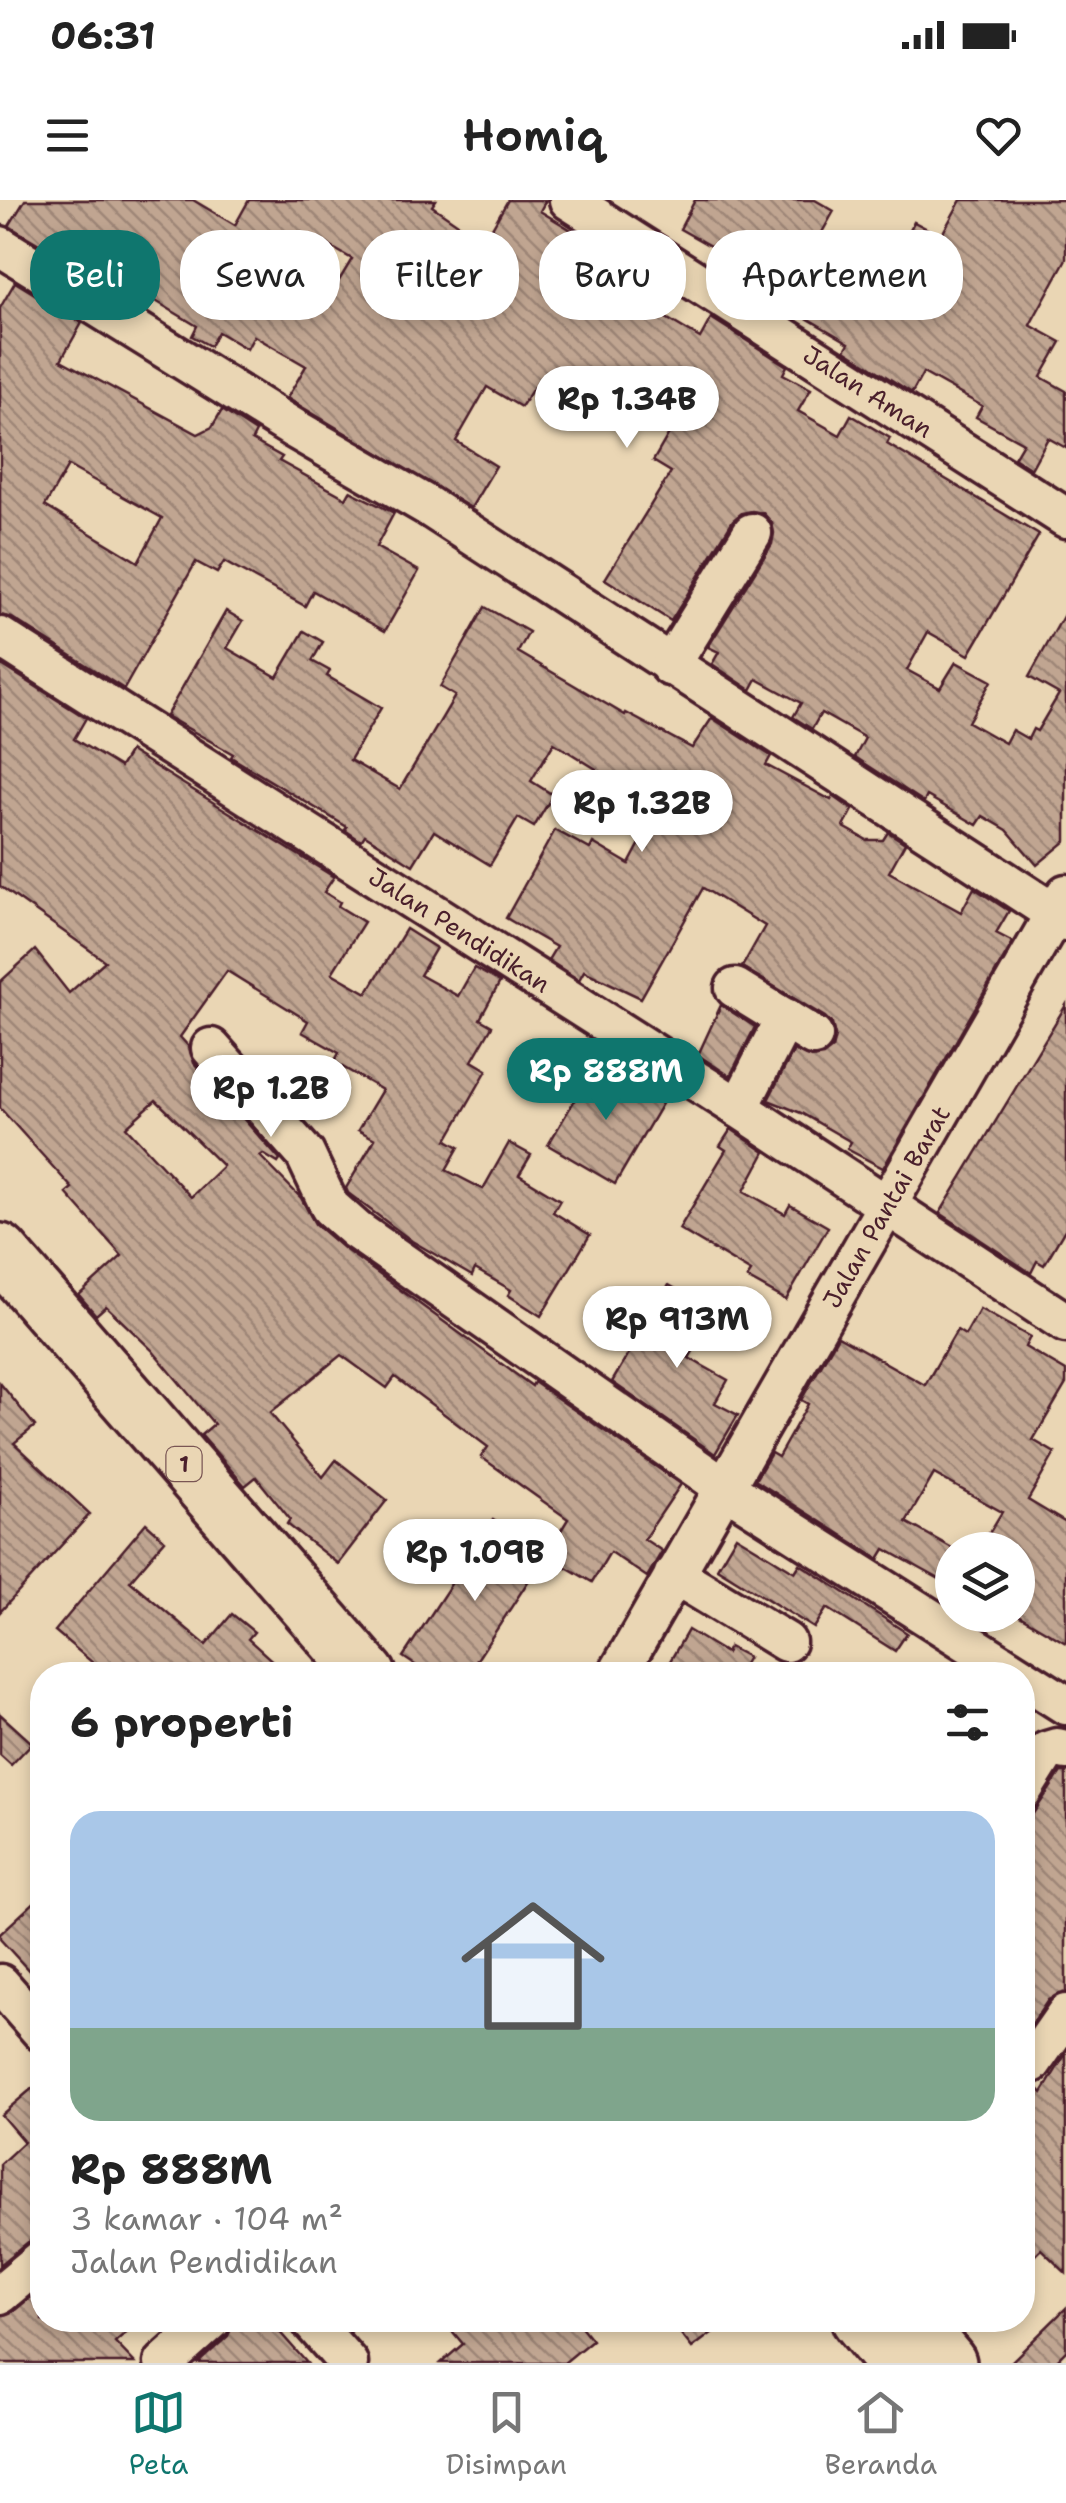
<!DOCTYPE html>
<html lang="id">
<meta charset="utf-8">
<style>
body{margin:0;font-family:"Shantell Sans",sans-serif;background:#f2f2f2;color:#222;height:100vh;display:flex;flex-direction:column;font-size:38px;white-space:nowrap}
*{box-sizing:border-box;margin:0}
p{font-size:32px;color:#767676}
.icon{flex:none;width:55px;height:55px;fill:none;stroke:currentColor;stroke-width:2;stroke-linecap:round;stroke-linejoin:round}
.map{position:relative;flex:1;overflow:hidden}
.drawer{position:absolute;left:30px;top:1462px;width:1005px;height:670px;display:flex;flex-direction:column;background:#fff;border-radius:40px;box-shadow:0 5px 15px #0003}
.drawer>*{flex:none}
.guide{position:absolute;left:30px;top:30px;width:1008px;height:90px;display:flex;gap:20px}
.controls{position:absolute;left:935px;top:1332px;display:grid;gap:20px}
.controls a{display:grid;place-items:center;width:100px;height:100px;border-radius:50%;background:#fff;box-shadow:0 5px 15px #0003;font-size:50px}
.price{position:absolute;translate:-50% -85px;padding:0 22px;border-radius:35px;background:#fff;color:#222;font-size:32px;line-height:65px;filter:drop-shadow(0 2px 5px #0008)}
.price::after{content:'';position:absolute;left:50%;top:60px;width:30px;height:22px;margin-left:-15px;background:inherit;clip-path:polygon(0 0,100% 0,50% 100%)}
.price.on{background:#0f766e;color:#fff}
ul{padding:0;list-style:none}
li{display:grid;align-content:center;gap:20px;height:530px;padding:0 40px}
li span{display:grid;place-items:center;height:310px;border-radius:30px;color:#555}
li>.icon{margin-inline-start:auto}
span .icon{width:180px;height:180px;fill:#fffc;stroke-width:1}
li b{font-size:42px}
h2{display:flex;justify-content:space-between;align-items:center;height:120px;padding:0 40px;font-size:42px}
.pill{padding:0 35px;border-radius:40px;background:#fff;box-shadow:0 5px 15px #0003;font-size:35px;line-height:90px}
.pill.on{background:#0f766e;color:#fff}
.status{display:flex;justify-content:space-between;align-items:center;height:70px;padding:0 50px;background:#fff;direction:ltr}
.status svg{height:28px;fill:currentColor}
header{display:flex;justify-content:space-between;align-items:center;height:130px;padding:0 40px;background:#fff;font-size:45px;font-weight:600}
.menu{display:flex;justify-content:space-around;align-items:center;height:140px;border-top:2px solid #e0e0e0;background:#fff;font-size:28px;color:#767676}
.menu a{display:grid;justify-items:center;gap:5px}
.menu .on{color:#0f766e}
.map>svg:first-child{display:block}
</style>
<div class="status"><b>06:31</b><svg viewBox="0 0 49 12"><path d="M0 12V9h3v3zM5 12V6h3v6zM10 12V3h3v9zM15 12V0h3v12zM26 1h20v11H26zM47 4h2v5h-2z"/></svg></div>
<header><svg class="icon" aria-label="menu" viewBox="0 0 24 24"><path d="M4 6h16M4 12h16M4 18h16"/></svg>Homiq<svg class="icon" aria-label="heart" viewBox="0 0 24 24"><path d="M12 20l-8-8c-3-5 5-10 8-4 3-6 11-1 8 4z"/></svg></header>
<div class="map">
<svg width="1066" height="2163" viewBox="0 0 1066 2163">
<defs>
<pattern id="building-back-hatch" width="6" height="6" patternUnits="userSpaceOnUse" patternTransform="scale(2.5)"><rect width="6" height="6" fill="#c0a591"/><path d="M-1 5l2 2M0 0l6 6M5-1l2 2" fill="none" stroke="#9e8677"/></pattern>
</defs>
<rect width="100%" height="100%" fill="#ead6b4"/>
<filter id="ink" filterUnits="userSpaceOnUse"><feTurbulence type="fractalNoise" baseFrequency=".01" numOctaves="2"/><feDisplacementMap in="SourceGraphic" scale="20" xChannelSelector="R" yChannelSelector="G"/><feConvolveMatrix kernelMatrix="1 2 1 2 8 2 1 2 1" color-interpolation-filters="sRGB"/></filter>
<g filter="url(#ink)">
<!-- building -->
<g fill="url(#building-back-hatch)" stroke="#4a1f2b" stroke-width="2.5" fill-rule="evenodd">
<path d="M25,0h168l42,25 14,-25h187l-4,6 52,36 24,-42h38l-6,11 94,57 -3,5 43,24 -11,19 37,22 11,-20 76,48 -4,8 28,15 -13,22 42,24 11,-20 39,23 -3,6 152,91 -70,120 -41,-23 -21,38 33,18 16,-26 35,19 -23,41 37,21 7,-13 16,9 5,-10 4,2 22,-37 -30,-17 37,-66v230l-29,24 -30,-35 -24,-14 -6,9 -50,-29 -3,6 -69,-45 10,-19 -44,-25 -9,16 -19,-12 8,-14 -44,-24 -6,11 -39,-26 7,-12 -11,-5 64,-103 2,-11 -2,-10 -9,-10 -11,-2 -10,2 -9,7 -62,101 -66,-42 66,-107 -18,-11 18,-31 -57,-34 -19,30 -61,-39 -13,20 -34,-20 -31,54 40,25 -25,42 -184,-110 19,-32 -52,-30 -7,13 -29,-17 -8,14 -18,-10 5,-10 -43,-26 -36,-20 -5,8 -104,-62zM312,36l40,23 -21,35 -39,-23z"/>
<polygon points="695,0 815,0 834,11 815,45 881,84 914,22 941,36 961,0 1066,0 1066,59 1030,125 1061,142 1041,177 1066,191 1066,248 1048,238 1031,269 1014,258 1023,243 976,217 982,206 923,173 912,193 845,150 849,143 783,104 790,91 680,29"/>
<path d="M15,82l67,41 -21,37 137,74 14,-7 10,-17 34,22 -4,8 30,17 -3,4 67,37 4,-7 44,22 -18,34 43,24 -34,60 -72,-40 -8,15 -81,-44 -7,11 -21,-11 -72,127 -112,-71 -12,-3v-307zM68,266l94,52 -24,44 -93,-56z"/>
<polygon points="485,407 529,432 518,452 625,515 626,513 692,548 712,518 771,556 766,565 831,600 833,596 853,610 844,627 867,640 883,640 888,632 905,643 889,672 961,712 974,688 1009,711 996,733 1013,742 883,968 847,949 851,942 801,913 768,900 794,850 811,858 823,856 832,849 835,836 832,824 825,817 742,767 765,726 703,688 641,798 584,771 579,780 548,760 556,747 506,718 555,630 590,649 593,643 629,664 654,617 589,582 596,569 554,543 531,581 553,595 534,627 518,618 490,665 434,631 413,665 365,635 361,641 345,630 347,627 231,557 233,554 166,516 226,411 243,421 227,448 277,477 304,431 323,442 312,461 330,471 327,476 381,508 350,560 400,589 455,496 440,487"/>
<path d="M0,464l86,54 -12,21 46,28 10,-16 204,126 -10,15 16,10 -2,4 26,16 -32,51 35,20 39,-64 30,19 -16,27 38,21 16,-28 26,14 -20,37 12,7 -20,35 15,9 -40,70 12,7 -13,23 37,19 26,-46 22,12 -12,20 41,25 -7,12 37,23 -49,81 -33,-21 3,-5 -36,-21 -3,7 -60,-35 -64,-48 -2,-5 29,-49 -17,-9 24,-40 -48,-28 5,-9 -37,-21 6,-11 -81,-50 -47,66 9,10 5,16 86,97 -2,3 -15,-9 -3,2 41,42 14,26 28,24 189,138 2,-4 147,102 -37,55 18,12 -15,26 -37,-25 -18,30 -46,-27 22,-36 -87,-62 7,-10 -93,-70 -8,11 -46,-33 -71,58 53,64 13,-17 51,40 -49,64 -51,-40 3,-5 -34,-42 -11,9 -44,-51 13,-11 -62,-74 -46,-44 -10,9 -17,-20 43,-39 -56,-63 6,-5 -72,-80v-126l35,-32 34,43 36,-32 -105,-75zM156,900l67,66 -32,31 -65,-70z"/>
<polygon points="721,805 755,827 730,876 698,855"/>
<polygon points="1066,805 1066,1028 1044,1065 1037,1061 1031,1073 940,1013"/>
<polygon points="597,862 663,902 615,984 548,945"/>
<polygon points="731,929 765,952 744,991 785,1014 790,1005 828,1027 786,1100 747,1078 751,1072 679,1029 726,950 720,946"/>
<polygon points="669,1085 716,1112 689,1158 728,1180 715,1203 738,1215 715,1254 612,1182"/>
<polygon points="980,1109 1030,1137 1025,1147 1066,1171 1066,1184 1033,1240 1055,1253 1028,1300 1066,1323 1066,1443 1018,1415 1018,1350 979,1350 1002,1312 934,1274 906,1322 952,1348 952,1386 885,1349 879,1359 755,1280 771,1253 778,1257 808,1204 801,1200 838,1136 925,1185 957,1130 965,1135"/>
<polygon points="0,1183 35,1226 14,1243 90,1314 0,1412"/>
<polygon points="493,1320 546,1354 467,1475 430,1475 403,1457"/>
<polygon points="146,1323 165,1340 130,1381 206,1445 232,1414 254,1432 248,1439 288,1475 82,1475 93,1463 55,1431"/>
<polygon points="736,1336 795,1372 800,1364 907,1433 895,1451 827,1408 814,1428 717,1368"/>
<polygon points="688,1430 726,1453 729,1447 748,1457 744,1464 763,1475 694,1475 670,1461"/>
<polygon points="0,1514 32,1543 11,1565 0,1555"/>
<polygon points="1061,1572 1066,1572 1066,1792 1048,1800 1032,1824 1022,1818 1022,1630"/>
<polygon points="42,1695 42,1785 0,1739 0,1734"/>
<polygon points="1066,1853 1066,2073 1041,2049 1022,2068 1022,1883 1035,1885 1042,1893"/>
<polygon points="42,1880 42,2037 28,2042 0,2065 0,1964 24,1942 1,1915"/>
<polygon points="42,2088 42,2120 140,2120 115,2142 135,2163 0,2163 0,2116 14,2111"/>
<polygon points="1066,2108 1066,2151 1054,2163 1010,2163"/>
<polygon points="234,2120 269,2120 307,2163 198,2163 228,2136"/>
<polygon points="443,2120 576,2120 592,2140 564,2163 441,2163 463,2144"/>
<polygon points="670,2120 729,2120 692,2148"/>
</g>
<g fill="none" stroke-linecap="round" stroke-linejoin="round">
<!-- minor casing -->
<g stroke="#4a1f2b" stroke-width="45">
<g id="minor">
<path id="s1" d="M569,0l497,318"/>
<polyline points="0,46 293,228 426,305 1066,721"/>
<path id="s2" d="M0,437l739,471 327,215"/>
<polyline points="670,466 752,333"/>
<polyline points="735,788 813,836"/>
<polyline points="211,848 305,954 330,1007 356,1030 725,1288 1019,1475"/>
<polyline points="739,908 785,818"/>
<polyline points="674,1374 786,1442"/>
<path id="s3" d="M617,1475l449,-781"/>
<polyline points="1022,1477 1066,1505"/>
<polyline points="1022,1591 1047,1551 1057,1548 1066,1550"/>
<polyline points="0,1784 42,1832"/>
<polyline points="1022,1853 1032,1863 1066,1814"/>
<polyline points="0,2094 42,2059"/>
<polyline points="310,2120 348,2163"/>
<polyline points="164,2163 212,2120"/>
</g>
</g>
<!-- highway casing -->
<g stroke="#4a1f2b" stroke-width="62">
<g id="highway">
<polyline points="0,1052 368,1475"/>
<polyline points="860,2120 895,2163"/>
<polyline points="912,2120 948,2163"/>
</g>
</g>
<!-- minor -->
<use href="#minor" stroke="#ead6b4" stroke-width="38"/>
<!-- highway -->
<use href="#highway" stroke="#ead6b4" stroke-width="55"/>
</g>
</g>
<g text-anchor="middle" stroke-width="8" stroke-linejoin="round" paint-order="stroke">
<!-- shield labels -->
<rect fill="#ead6b4" stroke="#7a5654" stroke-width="2.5" x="166.5" y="1247" width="35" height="34" rx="8"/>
<g font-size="22" font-weight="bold" fill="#4a1f2b">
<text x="184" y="1272">1</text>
</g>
<!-- street labels -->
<g font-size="25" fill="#4a1f2b" stroke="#ead6b4">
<text dy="9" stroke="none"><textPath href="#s1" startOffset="355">Jalan Aman</textPath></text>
<text dy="9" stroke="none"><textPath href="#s2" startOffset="545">Jalan Pendidikan</textPath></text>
<text dy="9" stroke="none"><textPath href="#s3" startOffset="540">Jalan Pantai Barat</textPath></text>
</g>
</g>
</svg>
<div class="controls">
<a><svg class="icon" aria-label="layers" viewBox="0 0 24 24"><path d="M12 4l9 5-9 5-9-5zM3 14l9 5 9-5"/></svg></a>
</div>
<b class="price" style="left:627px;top:251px">Rp 1.34B</b>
<b class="price" style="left:642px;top:655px">Rp 1.32B</b>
<b class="price on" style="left:606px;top:923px">Rp 888M</b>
<b class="price" style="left:271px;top:940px">Rp 1.2B</b>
<b class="price" style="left:677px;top:1171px">Rp 913M</b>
<b class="price" style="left:475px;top:1404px">Rp 1.09B</b>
<div class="guide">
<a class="pill on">Beli</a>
<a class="pill">Sewa</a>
<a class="pill">Filter</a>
<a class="pill">Baru</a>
<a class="pill">Apartemen</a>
</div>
<section class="drawer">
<h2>6 properti<svg class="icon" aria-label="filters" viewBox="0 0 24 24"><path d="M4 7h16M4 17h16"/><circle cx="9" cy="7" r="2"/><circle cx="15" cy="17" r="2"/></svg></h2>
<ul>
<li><span style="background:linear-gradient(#a9c7e8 70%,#7fa58c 0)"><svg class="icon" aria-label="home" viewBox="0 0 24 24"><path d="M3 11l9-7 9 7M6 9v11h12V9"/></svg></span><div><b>Rp 888M</b><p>3 kamar · 104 m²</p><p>Jalan Pendidikan</p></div></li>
</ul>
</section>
</div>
<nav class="menu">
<a class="on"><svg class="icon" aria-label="map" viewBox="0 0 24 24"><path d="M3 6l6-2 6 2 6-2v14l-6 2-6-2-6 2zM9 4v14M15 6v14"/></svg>Peta</a>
<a><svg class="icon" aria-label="saved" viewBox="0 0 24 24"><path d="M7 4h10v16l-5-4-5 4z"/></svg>Disimpan</a>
<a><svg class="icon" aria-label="home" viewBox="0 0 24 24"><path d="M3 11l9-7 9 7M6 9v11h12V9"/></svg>Beranda</a>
</nav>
